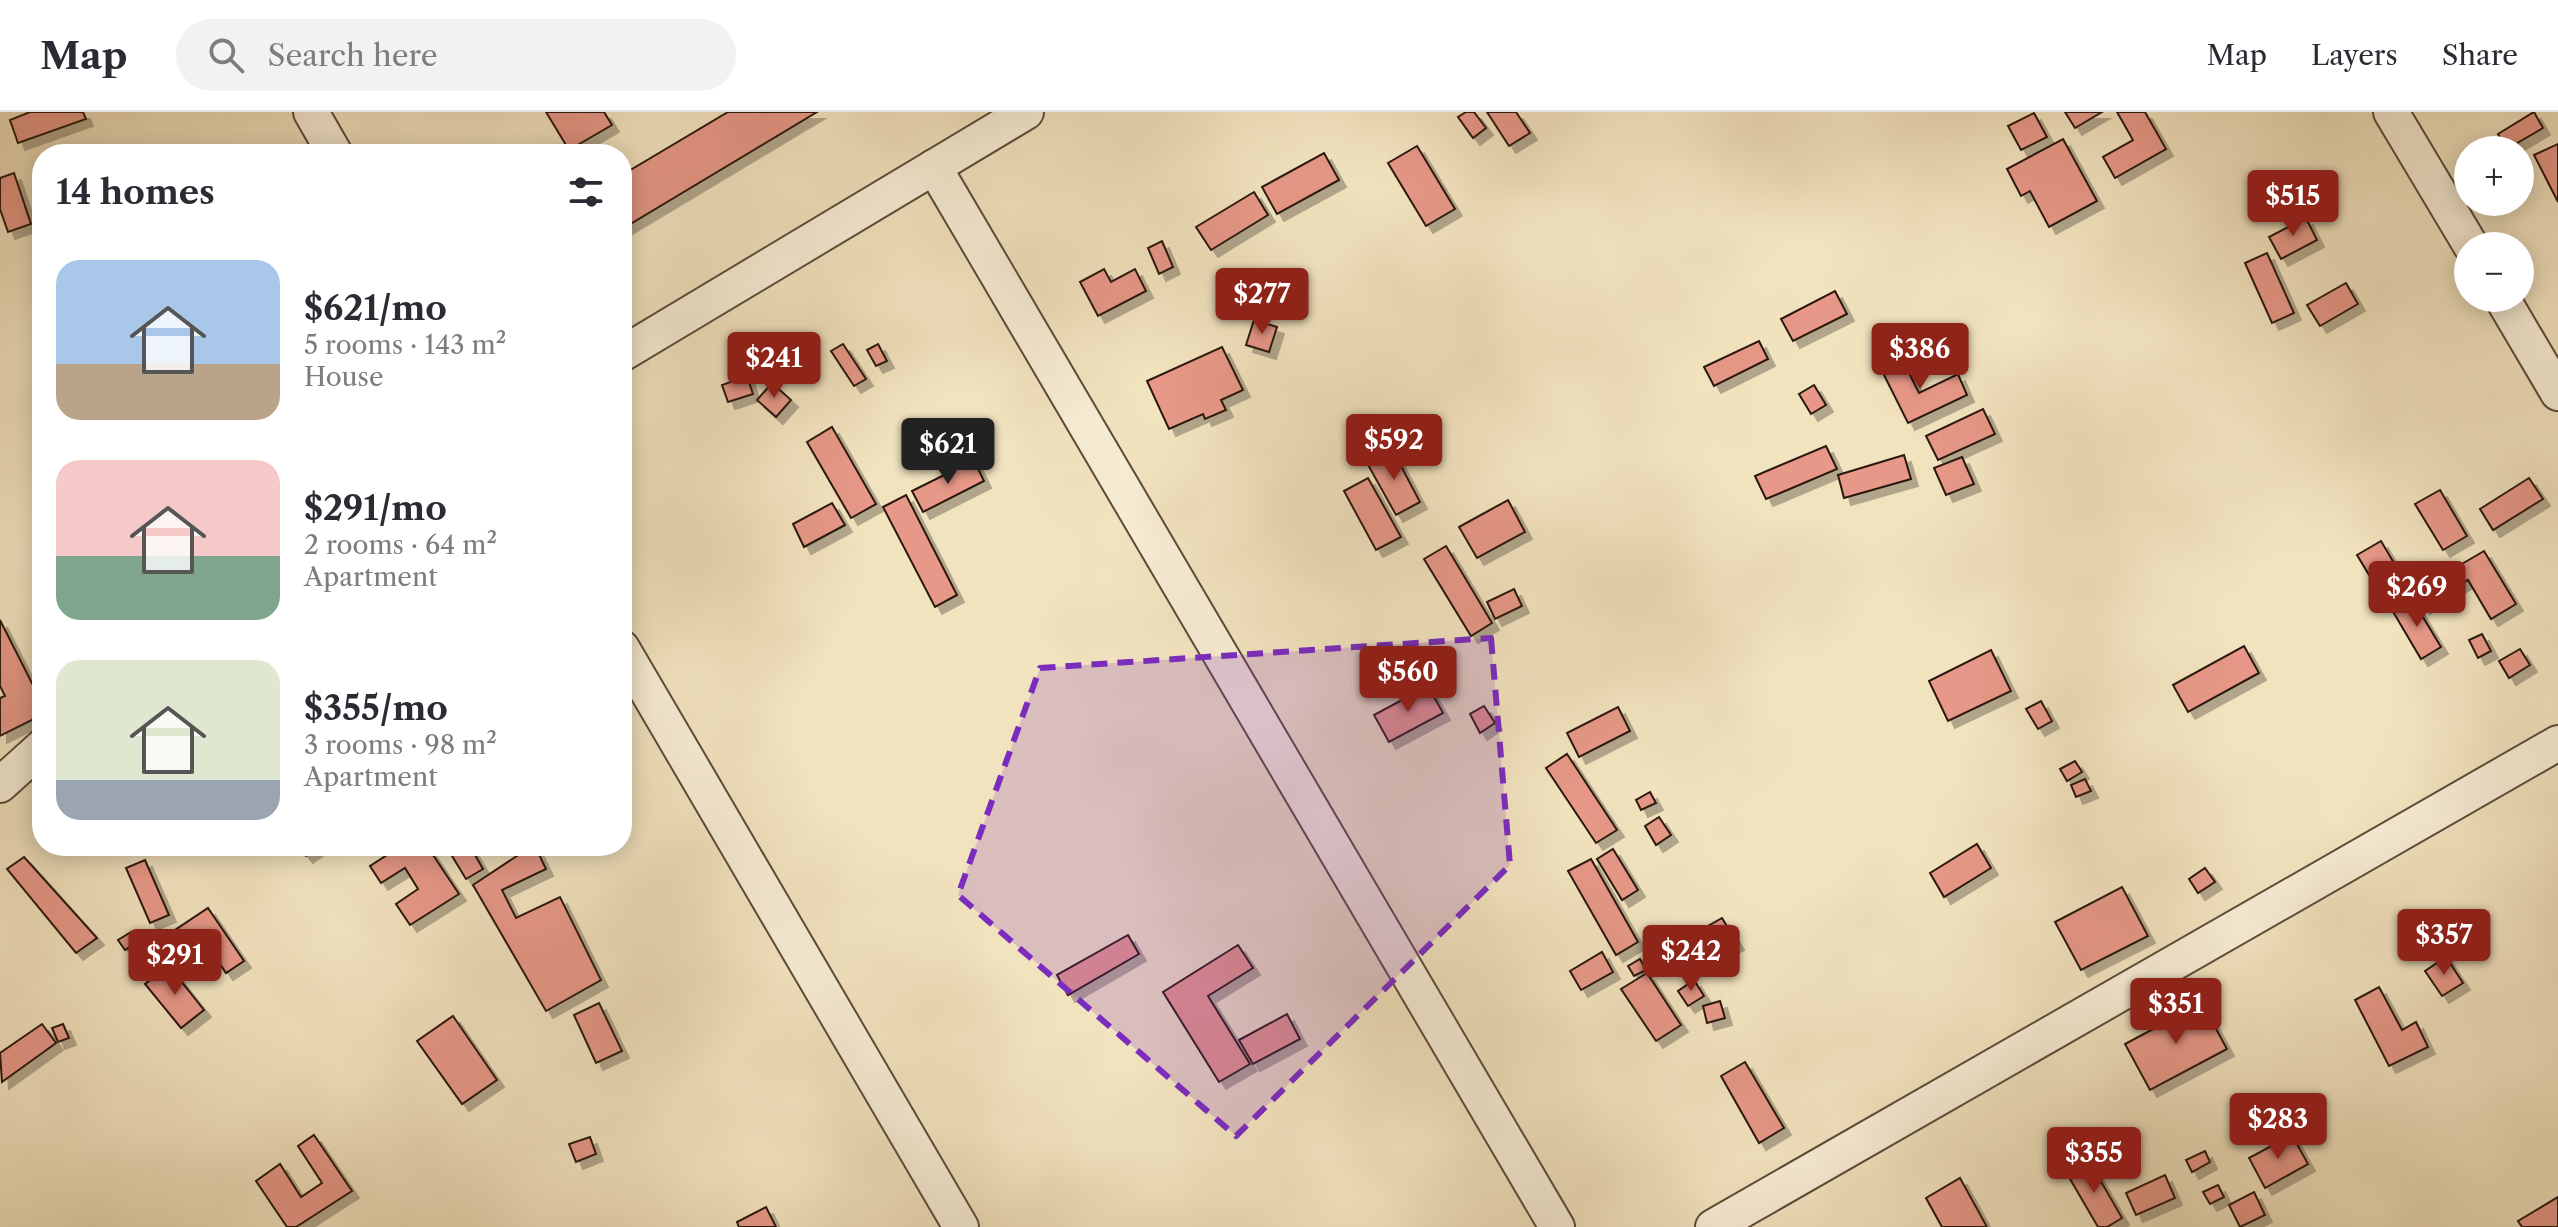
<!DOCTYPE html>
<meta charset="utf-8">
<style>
body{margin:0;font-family:"Libre Caslon Text",serif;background:#f2f2f3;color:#2b2b33;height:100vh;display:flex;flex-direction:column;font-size:30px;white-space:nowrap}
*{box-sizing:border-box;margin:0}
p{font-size:26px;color:#7c7c81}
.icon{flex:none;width:44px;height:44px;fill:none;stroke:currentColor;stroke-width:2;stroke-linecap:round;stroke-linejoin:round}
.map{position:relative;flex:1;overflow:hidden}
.side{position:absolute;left:32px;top:32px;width:600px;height:712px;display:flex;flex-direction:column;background:#fff;border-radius:32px;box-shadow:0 4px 20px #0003}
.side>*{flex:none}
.buttons{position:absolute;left:2454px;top:24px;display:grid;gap:16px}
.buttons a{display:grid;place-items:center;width:80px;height:80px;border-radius:50%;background:#fff;box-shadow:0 4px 20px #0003;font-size:40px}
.price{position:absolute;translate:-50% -68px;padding:0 18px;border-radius:8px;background:#8f2418;color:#fff;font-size:26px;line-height:52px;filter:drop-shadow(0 2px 4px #0008)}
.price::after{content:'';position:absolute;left:50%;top:48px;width:24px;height:18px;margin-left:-12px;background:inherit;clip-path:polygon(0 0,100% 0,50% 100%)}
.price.on{background:#222;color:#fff}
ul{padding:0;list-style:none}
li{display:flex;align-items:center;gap:24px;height:200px;padding:0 24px}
li span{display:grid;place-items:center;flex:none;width:224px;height:160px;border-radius:24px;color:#555}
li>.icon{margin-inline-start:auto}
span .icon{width:96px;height:96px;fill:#fffc;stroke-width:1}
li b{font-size:34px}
h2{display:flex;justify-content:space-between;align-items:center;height:96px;padding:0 24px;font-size:34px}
header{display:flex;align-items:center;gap:48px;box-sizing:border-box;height:112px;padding:0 40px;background:#fff;border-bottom:2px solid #e1e1e2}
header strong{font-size:38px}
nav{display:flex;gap:44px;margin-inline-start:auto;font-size:28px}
.search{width:560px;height:72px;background:#f2f2f3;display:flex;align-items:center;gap:20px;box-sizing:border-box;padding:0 28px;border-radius:44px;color:#7c7c81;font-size:30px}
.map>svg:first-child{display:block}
</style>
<header>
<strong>Map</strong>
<div class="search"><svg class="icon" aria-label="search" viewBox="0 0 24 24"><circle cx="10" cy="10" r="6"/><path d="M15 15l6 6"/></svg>Search here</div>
<nav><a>Map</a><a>Layers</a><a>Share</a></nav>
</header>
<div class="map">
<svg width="2558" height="1115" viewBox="0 0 2558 1115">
<defs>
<filter id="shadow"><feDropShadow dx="7" dy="7" stdDeviation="0" flood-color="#0004"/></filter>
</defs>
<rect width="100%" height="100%" fill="#f2e3bf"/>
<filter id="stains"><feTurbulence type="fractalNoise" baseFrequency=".0025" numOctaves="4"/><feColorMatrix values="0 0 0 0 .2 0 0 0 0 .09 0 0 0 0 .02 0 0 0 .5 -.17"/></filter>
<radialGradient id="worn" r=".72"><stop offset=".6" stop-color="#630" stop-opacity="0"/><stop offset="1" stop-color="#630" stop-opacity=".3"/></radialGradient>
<!-- building -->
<g fill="#e79888" stroke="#2a180d" stroke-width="2" filter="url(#shadow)">
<polygon points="30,0 83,0 86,7 18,31 10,8"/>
<polygon points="546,0 604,0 612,13 569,38"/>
<polygon points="728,0 817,0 622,117 622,63"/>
<polygon points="1466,0 1474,0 1486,16 1473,26 1458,5"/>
<polygon points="1487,0 1516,0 1530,21 1509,34"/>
<polygon points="2065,0 2102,0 2075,16"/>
<polygon points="2117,0 2145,0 2166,37 2115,66 2103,45 2133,28"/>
<polygon points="2534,0 2543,16 2507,37 2498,22"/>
<polygon points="2034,1 2047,25 2021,38 2008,14"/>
<polygon points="2063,27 2097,89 2049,115 2030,79 2021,84 2007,57"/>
<polygon points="2558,32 2558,90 2534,43"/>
<polygon points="1417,34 1455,97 1426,114 1388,51"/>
<polygon points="1324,41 1339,68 1277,102 1262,75"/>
<polygon points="14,61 31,112 8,120 0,97 0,66"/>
<polygon points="1254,80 1268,103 1211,138 1196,115"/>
<polygon points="2306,106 2317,128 2281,147 2269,125"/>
<polygon points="1162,129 1173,155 1159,162 1148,136"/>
<polygon points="2267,141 2294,201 2272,211 2245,151"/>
<polygon points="1104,157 1111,170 1135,157 1146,179 1098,204 1080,170"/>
<polygon points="2346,171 2358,192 2320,214 2307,193"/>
<polygon points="1835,179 1847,202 1793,229 1781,207"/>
<polygon points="1254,208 1277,215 1269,240 1246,233"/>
<polygon points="1759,229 1768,247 1714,274 1704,255"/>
<polygon points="843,232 866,267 854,274 831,239"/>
<polygon points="878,232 887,249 876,254 867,238"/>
<polygon points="1222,235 1243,278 1221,288 1226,298 1205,307 1203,302 1169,317 1147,269"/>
<polygon points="1901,245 1919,281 1958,262 1967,283 1908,311 1880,255"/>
<polygon points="747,264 753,282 728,290 722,273"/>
<polygon points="772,271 791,288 776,305 757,288"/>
<polygon points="1814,273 1826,293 1811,302 1799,282"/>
<polygon points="1983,297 1995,322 1938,348 1926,324"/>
<polygon points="832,315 876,392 851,406 807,330"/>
<polygon points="1826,334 1837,357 1766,387 1755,364"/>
<polygon points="1392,337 1420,390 1396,403 1367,351"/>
<polygon points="1904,343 1911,367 1844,386 1838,363"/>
<polygon points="1962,345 1974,372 1946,383 1934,356"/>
<polygon points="974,348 984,369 923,400 912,379"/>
<polygon points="1368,366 1401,425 1376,438 1344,379"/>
<polygon points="2529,366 2543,387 2493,418 2480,397"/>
<polygon points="2440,378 2467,424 2443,438 2415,392"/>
<polygon points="906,383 957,483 935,495 883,395"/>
<polygon points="1508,388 1525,420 1477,446 1459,415"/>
<polygon points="832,391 845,413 804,435 793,412"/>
<polygon points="2381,429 2407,473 2383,486 2357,443"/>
<polygon points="1446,434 1492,511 1471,524 1424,447"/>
<polygon points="2484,439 2516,492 2491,507 2468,468 2423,495 2414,480"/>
<polygon points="1514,477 1522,494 1495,507 1487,490"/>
<polygon points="2412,487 2441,535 2421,547 2392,498"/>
<polygon points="0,508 42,591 42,603 0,624 0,586 5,584 0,574"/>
<polygon points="2482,522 2491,539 2478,546 2469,528"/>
<polygon points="2244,534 2259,561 2188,600 2173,573"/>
<polygon points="2520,537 2530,553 2509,566 2499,549"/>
<polygon points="1991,538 2011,579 1948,609 1929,569"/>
<polygon points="1428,574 1443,601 1389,630 1374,603"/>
<polygon points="2041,589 2052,609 2038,617 2026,597"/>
<polygon points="1484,594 1495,611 1480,621 1470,602"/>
<polygon points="1618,595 1630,619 1579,645 1567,621"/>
<polygon points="1567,642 1617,718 1596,731 1546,656"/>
<polygon points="2075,649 2082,660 2067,669 2060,657"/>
<polygon points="2085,667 2091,679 2076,685 2071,673"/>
<polygon points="1650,680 1656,691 1641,698 1636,688"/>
<polygon points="1659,705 1671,723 1656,733 1645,714"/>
<polygon points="1977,732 1991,756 1944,785 1930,761"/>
<polygon points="298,734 320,734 306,744"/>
<polygon points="401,734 427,734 459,782 410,813 396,792 418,777 405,756 381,771 370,754"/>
<polygon points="446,734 470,734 483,757 466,767"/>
<polygon points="532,734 535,734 546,757 502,778 516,806 560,785 601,868 546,899 473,773"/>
<polygon points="1613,737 1638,778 1622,788 1597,747"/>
<polygon points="24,745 97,826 76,841 7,757"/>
<polygon points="1591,747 1638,830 1616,843 1568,759"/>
<polygon points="145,748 169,803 150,811 126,756"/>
<polygon points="2205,756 2215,770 2198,781 2189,767"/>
<polygon points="2122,775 2148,824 2081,858 2055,810"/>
<polygon points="208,796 244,849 226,861 201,824 141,863 130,848"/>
<polygon points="1722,806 1737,831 1707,849 1692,823"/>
<polygon points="131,820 138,830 125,838 118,828"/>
<polygon points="1128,823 1139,842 1068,883 1057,863"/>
<polygon points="1238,833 1253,856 1208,884 1250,952 1219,970 1163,880"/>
<polygon points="1602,840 1613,860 1581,878 1570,859"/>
<polygon points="2446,845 2463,871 2442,884 2425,859"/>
<polygon points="1640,847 1646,858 1634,864 1628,854"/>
<polygon points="169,854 204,898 181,916 145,872"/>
<polygon points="1647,861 1681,913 1656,929 1621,877"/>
<polygon points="1694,868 1704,884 1688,894 1678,879"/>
<polygon points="2379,875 2402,918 2416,910 2428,935 2389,954 2355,888"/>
<polygon points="1720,889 1725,906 1707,911 1703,894"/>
<polygon points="599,891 622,939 596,951 574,903"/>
<polygon points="2202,891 2227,937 2150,978 2125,932"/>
<polygon points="1287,902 1300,927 1253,952 1239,928"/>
<polygon points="453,904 497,968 462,992 417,929"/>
<polygon points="42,912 56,931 2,970 0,941"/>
<polygon points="63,912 69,926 58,930 52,916"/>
<polygon points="1745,950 1784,1016 1759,1031 1721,964"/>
<polygon points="314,1023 352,1079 296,1115 287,1115 256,1069 280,1052 301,1085 322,1071 298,1034"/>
<polygon points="2292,1023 2308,1052 2265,1076 2249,1046"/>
<polygon points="590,1025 596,1042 576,1050 569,1032"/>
<polygon points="2205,1039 2210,1050 2192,1060 2186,1048"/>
<polygon points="2088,1047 2122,1106 2107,1115 2098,1115 2066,1060"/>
<polygon points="2165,1063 2175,1086 2136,1103 2126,1081"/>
<polygon points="1960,1066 1987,1115 1942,1115 1926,1086"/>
<polygon points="2218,1073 2224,1085 2210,1092 2203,1080"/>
<polygon points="2254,1080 2265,1103 2240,1115 2229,1093"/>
<polygon points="2558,1085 2558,1115 2522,1115 2518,1109"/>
<polygon points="766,1095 776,1115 739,1115 737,1110"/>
</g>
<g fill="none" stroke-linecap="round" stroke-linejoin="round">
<!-- minor casing -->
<g stroke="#5c4b3a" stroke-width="38">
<g id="minor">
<polyline points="311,0 335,42"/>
<polyline points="2391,0 2471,134"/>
<polyline points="934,55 1557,1115"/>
<polyline points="2502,186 2558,281"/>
<polyline points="622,242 1026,0"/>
<polyline points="622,536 961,1115"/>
<polyline points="0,673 42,635"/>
<polyline points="1713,1115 2558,631"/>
</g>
</g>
<!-- minor -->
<use href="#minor" stroke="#f7edd5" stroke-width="34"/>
</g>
<!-- marked area -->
<path fill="#7b2cbf" fill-opacity="0.2" stroke="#7b2cbf" stroke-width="6" stroke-dasharray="16 10" stroke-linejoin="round" d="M1491,526l19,227 -274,271 -278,-241 82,-227z"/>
<rect width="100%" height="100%" filter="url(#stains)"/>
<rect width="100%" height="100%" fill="url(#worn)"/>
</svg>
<div class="buttons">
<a>+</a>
<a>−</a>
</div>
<b class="price" style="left:2293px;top:126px">$515</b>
<b class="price" style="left:1262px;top:224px">$277</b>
<b class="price" style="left:1920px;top:279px">$386</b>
<b class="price" style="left:774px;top:288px">$241</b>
<b class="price" style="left:1394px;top:370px">$592</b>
<b class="price on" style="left:948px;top:374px">$621</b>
<b class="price" style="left:2417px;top:517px">$269</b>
<b class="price" style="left:1408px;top:602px">$560</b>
<b class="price" style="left:2444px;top:865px">$357</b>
<b class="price" style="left:1691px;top:881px">$242</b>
<b class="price" style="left:175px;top:885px">$291</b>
<b class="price" style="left:2176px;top:934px">$351</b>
<b class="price" style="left:2278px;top:1049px">$283</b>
<b class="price" style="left:2094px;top:1083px">$355</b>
<section class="side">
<h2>14 homes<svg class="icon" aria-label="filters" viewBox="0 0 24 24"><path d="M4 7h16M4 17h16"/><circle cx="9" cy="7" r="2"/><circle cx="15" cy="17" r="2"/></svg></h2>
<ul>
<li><span style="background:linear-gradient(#a9c7e8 65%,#b9a48a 0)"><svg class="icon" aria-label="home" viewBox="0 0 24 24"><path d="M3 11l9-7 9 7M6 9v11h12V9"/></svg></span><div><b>$621/mo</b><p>5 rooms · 143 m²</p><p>House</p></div></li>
<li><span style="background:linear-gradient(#f6c9c9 60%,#7fa58c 0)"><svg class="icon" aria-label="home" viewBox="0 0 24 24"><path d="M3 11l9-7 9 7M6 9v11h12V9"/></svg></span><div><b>$291/mo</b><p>2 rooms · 64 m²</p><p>Apartment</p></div></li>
<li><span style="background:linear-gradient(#dfe7d0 75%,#9aa5b1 0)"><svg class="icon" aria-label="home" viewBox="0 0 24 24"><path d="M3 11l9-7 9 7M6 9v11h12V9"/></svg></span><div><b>$355/mo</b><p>3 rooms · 98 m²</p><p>Apartment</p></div></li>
</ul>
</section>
</div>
